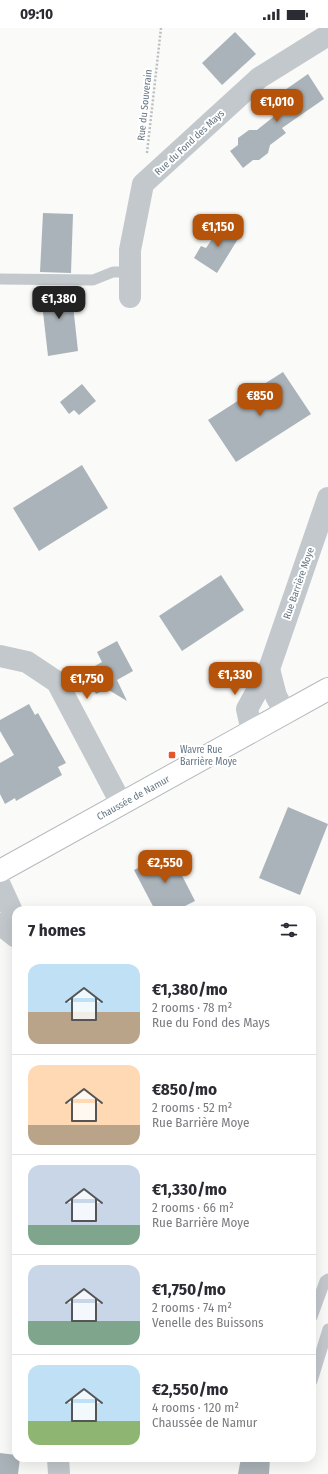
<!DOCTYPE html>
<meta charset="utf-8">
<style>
body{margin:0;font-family:"Fira Sans Condensed",sans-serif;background:#f7f7f7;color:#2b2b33;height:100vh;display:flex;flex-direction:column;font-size:15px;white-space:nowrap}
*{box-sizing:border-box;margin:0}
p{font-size:13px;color:#7c7c81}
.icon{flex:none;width:22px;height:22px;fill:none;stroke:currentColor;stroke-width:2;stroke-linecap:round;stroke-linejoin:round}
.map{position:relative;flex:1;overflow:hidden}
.drawer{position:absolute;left:12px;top:878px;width:304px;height:556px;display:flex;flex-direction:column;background:#fff;border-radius:12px;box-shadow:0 4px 16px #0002}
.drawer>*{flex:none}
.price{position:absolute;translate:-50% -34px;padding:0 9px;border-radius:8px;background:#b45309;color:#fff;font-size:13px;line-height:26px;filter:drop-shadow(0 1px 2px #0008)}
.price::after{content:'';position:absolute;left:50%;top:24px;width:12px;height:9px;margin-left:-6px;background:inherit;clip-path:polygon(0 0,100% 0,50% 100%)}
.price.selected{background:#222;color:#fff}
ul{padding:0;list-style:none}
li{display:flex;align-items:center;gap:12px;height:100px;padding:0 16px}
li+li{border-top:1px solid #e1e1e2}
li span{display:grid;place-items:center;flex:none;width:112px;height:80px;border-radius:12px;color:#555}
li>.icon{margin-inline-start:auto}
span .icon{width:48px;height:48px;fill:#fffc;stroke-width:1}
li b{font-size:17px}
h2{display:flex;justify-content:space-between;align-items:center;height:48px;padding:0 16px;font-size:17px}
.status{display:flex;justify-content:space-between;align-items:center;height:28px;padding:0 20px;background:#fff;direction:ltr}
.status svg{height:11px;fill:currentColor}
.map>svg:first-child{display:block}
</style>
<div class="status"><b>09:10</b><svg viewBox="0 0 49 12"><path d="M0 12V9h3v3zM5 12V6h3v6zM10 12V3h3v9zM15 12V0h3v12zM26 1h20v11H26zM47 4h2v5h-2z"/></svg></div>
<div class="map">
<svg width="328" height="1446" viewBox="0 0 328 1446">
<rect width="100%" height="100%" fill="#fafaf8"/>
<!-- building -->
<g fill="#aab3b9">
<polygon points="235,4 256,26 222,57 202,35"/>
<polygon points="308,46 324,71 282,100 286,105 270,117 268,125 259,132 253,132 243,140 230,123 238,117 238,110 249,102 257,102 292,74 285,62"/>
<polygon points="43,185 73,186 71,245 40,244"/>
<polygon points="223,195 241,206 217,245 194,230 201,218 206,220"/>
<polygon points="40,258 71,259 78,323 48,328"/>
<polygon points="283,344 311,386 236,434 208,392"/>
<polygon points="82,356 96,373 79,387 74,382 69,386 60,374"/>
<polygon points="82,437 108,480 39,523 13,480"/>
<polygon points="221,547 244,582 182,623 159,588"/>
<polygon points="117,613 133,643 117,652 127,673 107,661 96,666 84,644 102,634 97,624"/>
<polygon points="29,676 35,687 38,685 66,735 58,739 62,747 16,773 15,770 5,776 0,766 0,735 14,727 0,703 0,692"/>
<polygon points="288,779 328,796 300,867 259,850"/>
<polygon points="170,824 195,873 177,882 155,882 134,842"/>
<polygon points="0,1425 16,1427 16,1430 20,1430 18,1446 0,1446"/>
<polygon points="241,1430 270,1430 269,1446 238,1446"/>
</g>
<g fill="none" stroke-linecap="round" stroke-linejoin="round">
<!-- primary casing -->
<g stroke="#b5babe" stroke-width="24">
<g id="primary">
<path id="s1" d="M0,843l328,-182"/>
</g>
</g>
<!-- path -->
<polyline stroke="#bbbfc2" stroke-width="2.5" stroke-dasharray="2 2" stroke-linecap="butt" points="147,125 161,0"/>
<!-- service -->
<g stroke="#c3c8cc" stroke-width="11">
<polyline points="0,251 93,252 113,244 129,244"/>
<polyline points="312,1289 325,1253 328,1251"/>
<polyline points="312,1353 328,1301"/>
</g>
<!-- minor -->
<g stroke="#c3c8cc" stroke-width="22">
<polyline points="130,269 130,222 143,156 259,50 328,7"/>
<polyline points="0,628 27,634 57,654 121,775"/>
<polyline points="269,641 276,668 285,685"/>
<polyline points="252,704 247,681 269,641 328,470"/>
<polyline points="0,857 16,892"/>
<polyline points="0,896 16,909"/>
<polyline points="58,1430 59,1446"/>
</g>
<!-- primary -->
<use href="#primary" stroke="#fff" stroke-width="22"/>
</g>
<!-- markers -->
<rect fill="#e4572e" stroke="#fff" stroke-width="1.5" x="168" y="723" width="8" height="8" rx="2"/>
<g text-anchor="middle" stroke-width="4" stroke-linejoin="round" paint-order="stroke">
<!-- street labels -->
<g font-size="10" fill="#657683" stroke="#fff">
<text transform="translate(144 77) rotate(-84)" y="4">Rue du Souverain</text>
<text transform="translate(189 114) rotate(-43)" y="4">Rue du Fond des Mays</text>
<text transform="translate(298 555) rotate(-71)" y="4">Rue Barrière Moye</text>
<text dy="4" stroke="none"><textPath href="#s1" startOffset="152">Chaussée de Namur</textPath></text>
</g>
<!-- poi labels -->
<g font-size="10" fill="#657683" stroke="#fff" text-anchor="start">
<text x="180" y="725">Wavre Rue<tspan x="180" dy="12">Barrière Moye</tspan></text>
</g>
</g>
</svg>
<b class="price" style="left:277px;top:95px">€1,010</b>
<b class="price" style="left:218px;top:220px">€1,150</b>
<b class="price selected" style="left:59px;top:292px">€1,380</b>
<b class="price" style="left:260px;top:389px">€850</b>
<b class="price" style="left:235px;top:668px">€1,330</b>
<b class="price" style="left:87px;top:672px">€1,750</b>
<b class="price" style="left:165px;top:856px">€2,550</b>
<section class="drawer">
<h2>7 homes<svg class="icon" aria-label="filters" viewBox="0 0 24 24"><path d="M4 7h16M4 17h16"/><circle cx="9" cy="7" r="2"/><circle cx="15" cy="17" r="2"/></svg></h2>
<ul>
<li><span style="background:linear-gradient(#bfe0f5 60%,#b9a48a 0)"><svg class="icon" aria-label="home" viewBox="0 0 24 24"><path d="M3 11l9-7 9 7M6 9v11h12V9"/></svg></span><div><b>€1,380/mo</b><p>2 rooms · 78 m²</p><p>Rue du Fond des Mays</p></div></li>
<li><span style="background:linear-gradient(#ffd9b3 75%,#b9a48a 0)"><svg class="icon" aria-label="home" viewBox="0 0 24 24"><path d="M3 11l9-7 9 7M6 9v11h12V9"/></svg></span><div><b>€850/mo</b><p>2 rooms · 52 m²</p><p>Rue Barrière Moye</p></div></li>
<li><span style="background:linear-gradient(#c9d6e8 75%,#7fa58c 0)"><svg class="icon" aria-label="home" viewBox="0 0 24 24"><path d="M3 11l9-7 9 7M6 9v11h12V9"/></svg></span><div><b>€1,330/mo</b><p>2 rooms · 66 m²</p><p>Rue Barrière Moye</p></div></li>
<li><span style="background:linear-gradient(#c9d6e8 70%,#7fa58c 0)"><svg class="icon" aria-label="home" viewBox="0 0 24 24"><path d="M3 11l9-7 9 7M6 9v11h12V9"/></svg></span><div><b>€1,750/mo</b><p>2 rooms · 74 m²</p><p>Venelle des Buissons</p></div></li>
<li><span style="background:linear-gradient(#bfe0f5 70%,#8fb573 0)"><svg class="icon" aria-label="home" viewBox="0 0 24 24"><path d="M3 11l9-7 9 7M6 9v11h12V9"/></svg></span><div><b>€2,550/mo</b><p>4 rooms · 120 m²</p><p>Chaussée de Namur</p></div></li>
</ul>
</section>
</div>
